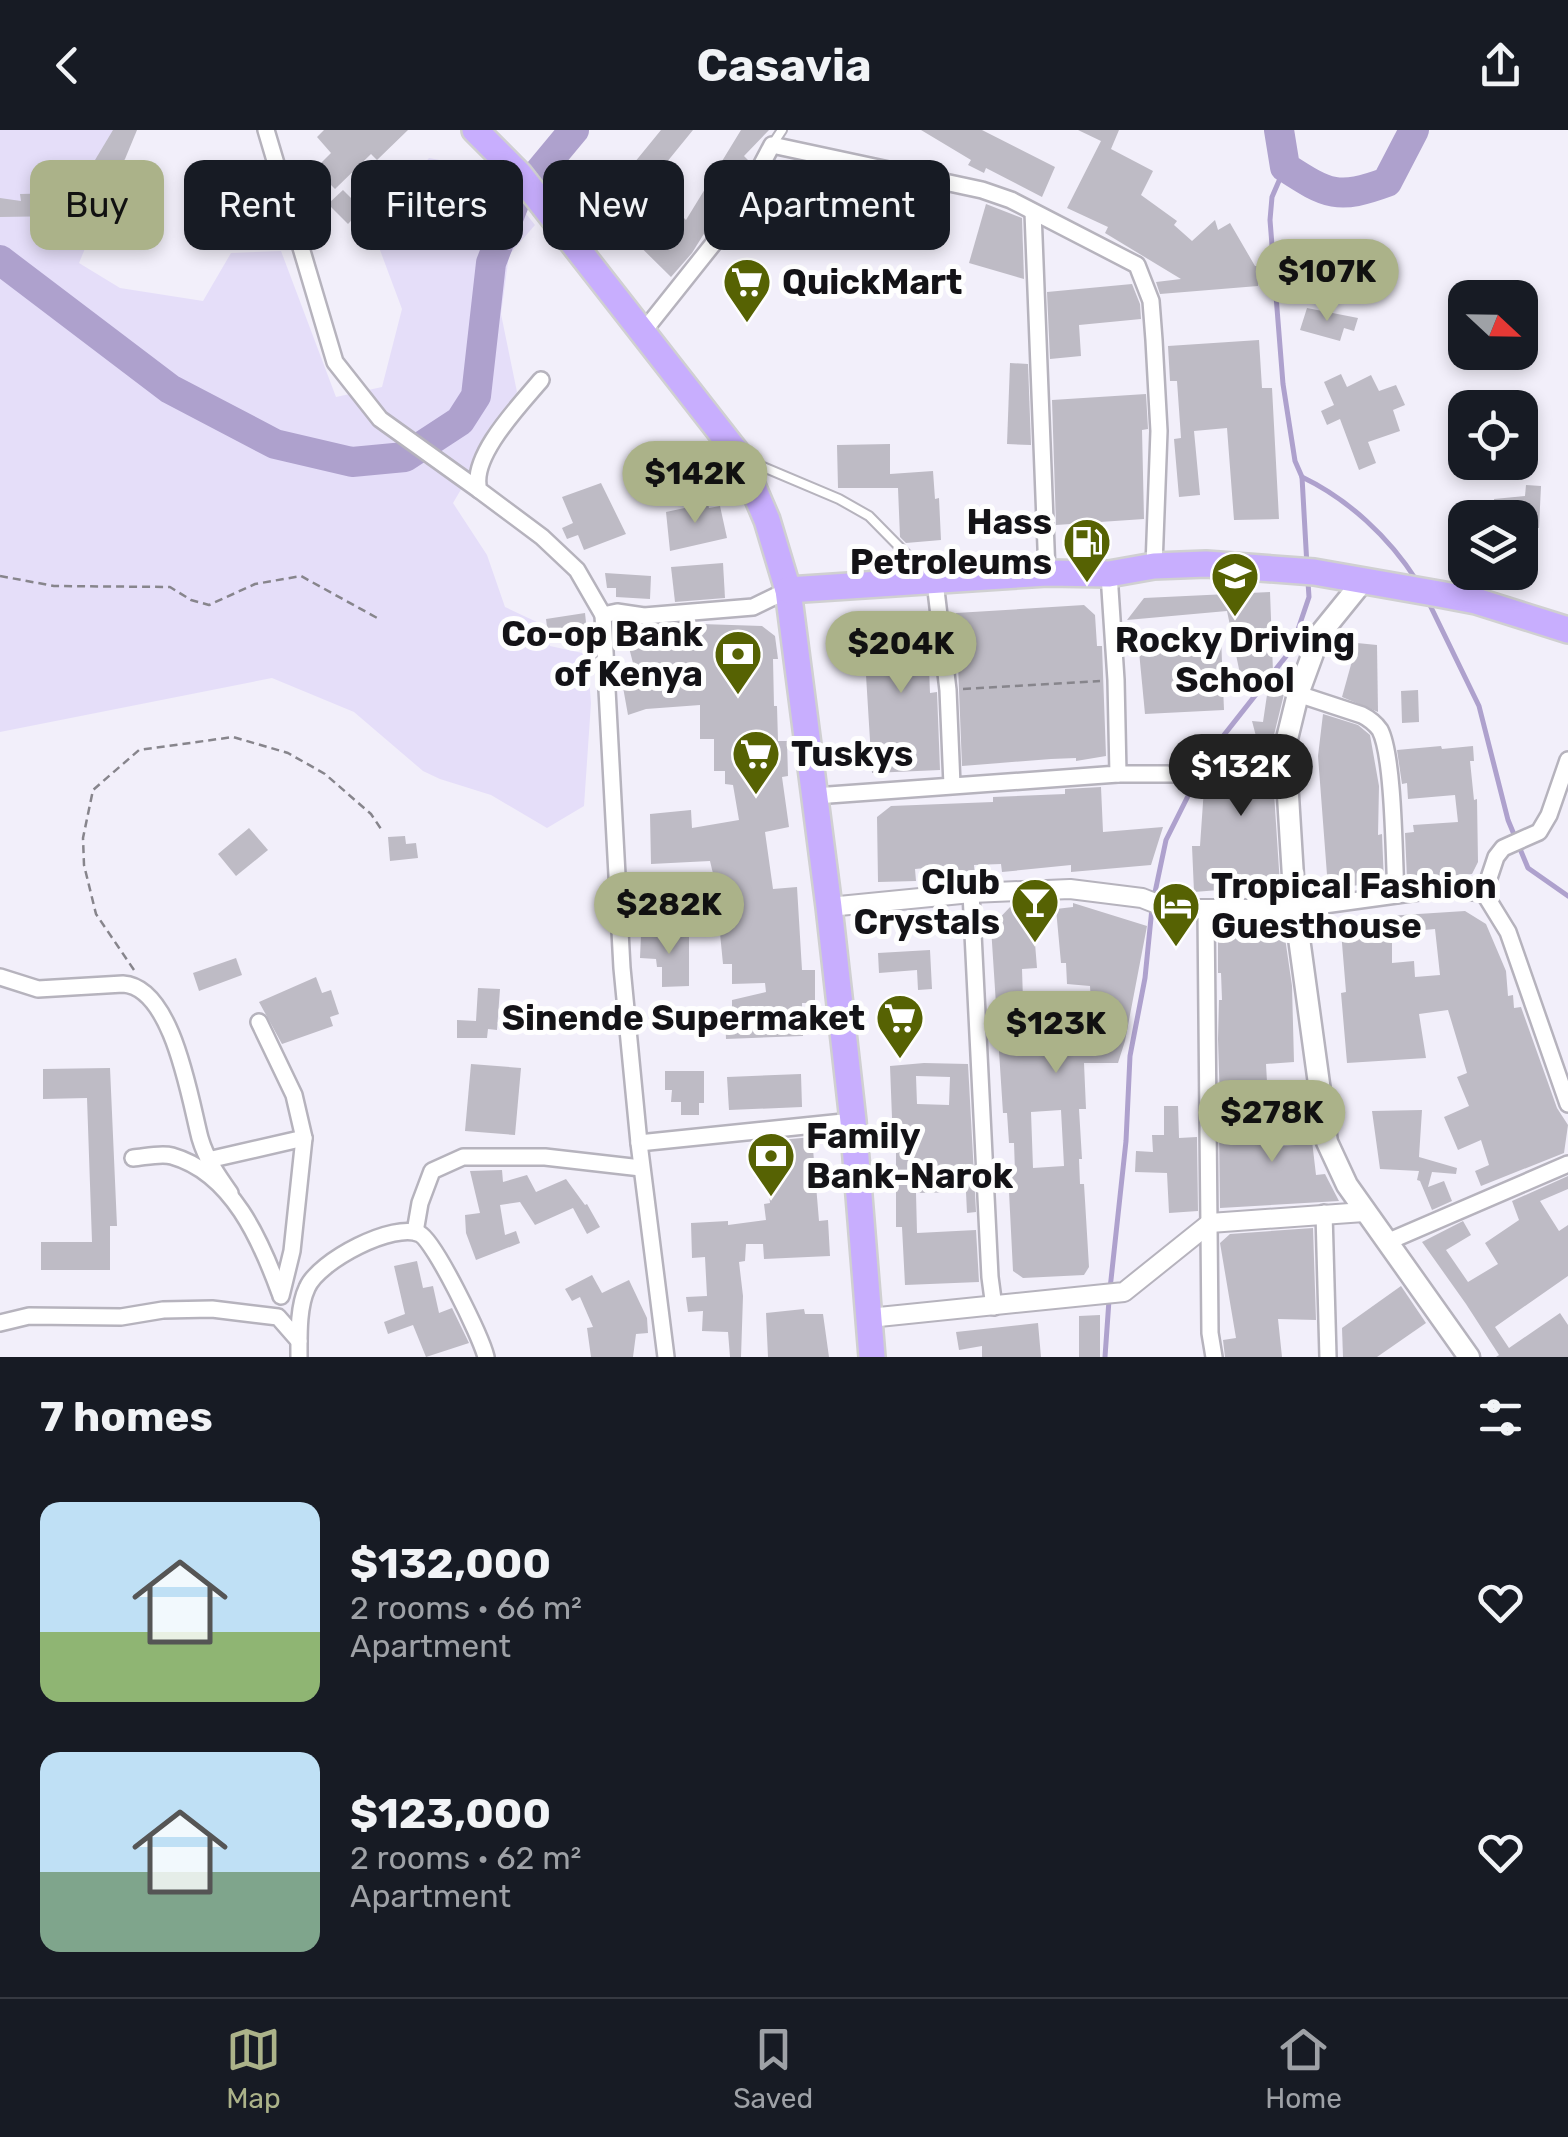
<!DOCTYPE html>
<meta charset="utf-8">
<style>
body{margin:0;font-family:Rubik,sans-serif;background:#242831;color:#f1f3f6;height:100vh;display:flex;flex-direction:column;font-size:38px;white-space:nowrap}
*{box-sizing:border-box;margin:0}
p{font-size:32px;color:#9ea1a6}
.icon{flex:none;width:55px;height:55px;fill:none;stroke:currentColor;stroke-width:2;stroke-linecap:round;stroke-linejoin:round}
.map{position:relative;height:1227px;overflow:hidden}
.drawer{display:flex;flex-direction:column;background:#171b24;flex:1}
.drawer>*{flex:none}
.guide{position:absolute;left:30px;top:30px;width:1000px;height:90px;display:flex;gap:20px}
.needle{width:65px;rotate:112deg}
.fabs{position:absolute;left:1448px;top:150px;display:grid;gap:20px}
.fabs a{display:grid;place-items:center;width:90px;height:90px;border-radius:20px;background:#171b24;box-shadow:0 5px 15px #0003;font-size:50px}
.price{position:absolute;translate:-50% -85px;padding:0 22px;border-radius:35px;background:#abb289;color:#111;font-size:32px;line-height:65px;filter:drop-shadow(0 2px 5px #0008)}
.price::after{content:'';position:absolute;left:50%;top:60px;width:30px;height:22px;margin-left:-15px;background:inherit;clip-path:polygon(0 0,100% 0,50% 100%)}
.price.on{background:#222;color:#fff}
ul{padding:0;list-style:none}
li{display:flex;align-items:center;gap:30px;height:250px;padding:0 40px}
li span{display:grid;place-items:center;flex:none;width:280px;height:200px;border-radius:20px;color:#555}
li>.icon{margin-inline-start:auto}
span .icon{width:120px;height:120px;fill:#fffc;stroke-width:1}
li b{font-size:42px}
h2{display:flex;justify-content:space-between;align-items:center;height:120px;padding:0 40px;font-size:42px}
.tag{padding:0 35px;border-radius:20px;background:#171b24;box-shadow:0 5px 15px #0003;font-size:35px;line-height:90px}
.tag.on{background:#abb289;color:#111}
header{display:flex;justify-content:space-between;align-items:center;height:130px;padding:0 40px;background:#171b24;font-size:45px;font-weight:700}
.tabs{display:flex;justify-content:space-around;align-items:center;height:140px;border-top:2px solid #363941;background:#171b24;font-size:28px;color:#9ea1a6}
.tabs a{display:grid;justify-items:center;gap:5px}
.tabs .on{color:#abb289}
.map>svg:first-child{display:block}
</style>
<header><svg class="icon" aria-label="back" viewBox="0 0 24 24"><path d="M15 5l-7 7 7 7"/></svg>Casavia<svg class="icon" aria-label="share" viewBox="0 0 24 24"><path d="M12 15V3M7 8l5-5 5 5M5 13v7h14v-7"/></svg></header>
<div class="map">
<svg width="1568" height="1227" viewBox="0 0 1568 1227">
<rect width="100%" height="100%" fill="#f2effa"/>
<!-- green -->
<polygon fill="#e5def9" points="0,0 134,0 79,133 120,158 203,171 231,123 281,121 336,267 382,257 402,179 371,96 429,28 491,40 535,95 509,125 501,184 517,262 481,311 473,339 453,373 487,425 505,477 539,493 550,516 587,524 591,573 584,676 547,698 491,665 440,649 423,641 354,582 272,548 0,602"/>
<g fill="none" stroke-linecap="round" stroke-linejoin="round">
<!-- stream -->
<g stroke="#aea1cd" stroke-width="5">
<polyline points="1285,37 1272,67 1270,90 1283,254 1295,331 1302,347 1307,436"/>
<path d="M1302,347c46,22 87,60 115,104"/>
<polyline points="1427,469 1479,576 1508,690 1528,738 1568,766"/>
<polyline points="1154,767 1166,710 1209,624 1291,520 1309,467 1308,452"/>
<polyline points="1110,1159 1126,1011 1130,926 1145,848 1152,778"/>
<polyline points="1105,1227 1109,1170"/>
</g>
<!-- river -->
<g stroke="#aea1cd" stroke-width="30">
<path d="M1279,0l6,37c43,28 53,33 102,15l27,-52"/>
<polyline points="0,130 170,259 275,314 352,332 405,327 460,291 476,266 491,133 515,71 574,0"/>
</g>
</g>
<!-- building -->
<g fill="#bebbc5" fill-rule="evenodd">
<polygon points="113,0 137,0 125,29 97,73 77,60"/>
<polygon points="324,0 408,0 377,30 371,24 335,59 315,39 331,23 317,7"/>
<polygon points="661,0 693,0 649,54 686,90 741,0 769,0 744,26 749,31 692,123 671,147 599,76"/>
<polygon points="921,0 982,0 1055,37 1042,67 986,38 984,43 968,35 971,30"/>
<polygon points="1078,0 1119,0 1111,19 1153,41 1141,65 1177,91 1174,95 1192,111 1215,90 1218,100 1230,93 1255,136 1260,136 1258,156 1160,164 1156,152 1181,149 1105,103 1108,97 1067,78 1101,11"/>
<polygon points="792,31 845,42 825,96 767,78 775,47"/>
<polygon points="886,55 912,59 939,68 931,89 935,90 928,120 910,115 911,112 861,103 870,57 886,60"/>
<polygon points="343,60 362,79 348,94 328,74"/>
<polygon points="64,63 65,86 0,87 0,68 21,71 20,64"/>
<polygon points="255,71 259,97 240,100 236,74"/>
<polygon points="986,74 1022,88 1024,149 969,133"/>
<polygon points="1132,154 1140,174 1141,189 1079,195 1081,226 1050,229 1047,162"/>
<polygon points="1307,178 1358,188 1354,201 1344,198 1340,211 1300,200"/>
<polygon points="1259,210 1262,258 1272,258 1279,389 1234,390 1227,298 1194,301 1200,365 1179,367 1174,309 1181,308 1177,251 1170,251 1168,216"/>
<polygon points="1010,233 1028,234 1031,315 1007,314"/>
<polygon points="1341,244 1347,257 1371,245 1379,261 1396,255 1405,275 1393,280 1400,301 1368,312 1376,333 1359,340 1340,289 1327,295 1321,281 1334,275 1324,252"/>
<polygon points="1146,264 1148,299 1142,300 1144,389 1056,395 1052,270"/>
<polygon points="890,314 890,344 933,341 935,369 939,368 941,410 906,413 900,407 898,358 838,358 837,315"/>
<polygon points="601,353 626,404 584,420 578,405 567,409 562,398 573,393 562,367"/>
<polygon points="1526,355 1541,356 1539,398 1523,397 1524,388 1496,388 1494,369 1525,366"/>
<polygon points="708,373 709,378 720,376 727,408 670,421 666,382"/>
<polygon points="723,433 725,468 675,472 671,437"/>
<polygon points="605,443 651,446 650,469 616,467 616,458 607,458"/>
<polygon points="1270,462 1273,542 1240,544 1227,481 1127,490 1144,468"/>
<polygon points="1084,475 1095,485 1097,516 1102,516 1106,626 1076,631 1076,628 1051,629 962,636 956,483"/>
<polygon points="585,483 588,512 549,513 546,489"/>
<polygon points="923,486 928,491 931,513 928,514 930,563 937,562 940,640 872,643 863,496 871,488"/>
<polygon points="701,494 762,496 775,506 778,529 773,529 774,576 777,576 778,611 787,611 788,646 782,647 789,697 765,702 773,759 797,757 802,840 815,840 815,873 802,873 803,906 726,909 725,878 732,878 732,870 766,862 765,853 732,854 732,834 723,834 715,752 710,731 651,734 650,684 691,680 692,698 739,690 733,655 725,654 725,641 714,641 714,609 700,609 700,575 646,579 628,585 621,546 627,545 624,536 633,533 627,510 660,499 701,499"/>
<polygon points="1221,507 1224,580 1145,584 1138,511"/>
<polygon points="1357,513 1377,515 1378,582 1342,567"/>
<polygon points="1268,558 1284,564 1271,617 1280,755 1194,762 1192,716 1200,716 1204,658 1209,657 1220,634 1263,633 1252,591 1263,592"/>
<polygon points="1418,560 1419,592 1402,593 1401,561"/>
<polygon points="1323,584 1358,595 1370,605 1379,656 1378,705 1382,704 1384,753 1328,758 1318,626"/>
<polygon points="1441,616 1442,619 1473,616 1474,631 1470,631 1474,670 1477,669 1478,732 1472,744 1407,749 1405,703 1414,702 1413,695 1458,692 1455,665 1408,669 1407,653 1402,654 1397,620"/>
<polygon points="1101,657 1103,702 1163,697 1151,735 1071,742 1071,735 1002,742 1001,734 974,735 975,746 958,749 956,735 915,739 916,751 878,752 877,687 891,676 993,672 993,667 1065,664 1065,659"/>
<polygon points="249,698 268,720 236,746 218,724"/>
<polygon points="405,706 406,714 416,713 418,728 390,731 388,707"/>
<path d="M1073,773l74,23 -22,115 -7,22h-34l2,46h-7l3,50h-3l1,25h4l5,83 -5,8 -61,3 -10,-7 -5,-99h7l-1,-29h-5l-2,-30h-4l-12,-186 20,-21h21l5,62 -15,1 1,31h23l2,40 45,-2 -3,-52 -23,-2 -1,-21h-5l-5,-54 17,-2zM1061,980l3,56 -31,2 -2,-56z"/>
<path d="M1465,781l21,13 20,47 2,25 5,-1 1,13 7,-1 36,101 11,17 -4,28 -83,33 -6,-15 14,-6 -8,-25 -23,10 -14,-33 25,-11 -12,-29 10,-4 -19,-63 -29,4 7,44 -79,5 -6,-70 5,-1 -6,-73zM1435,799l5,46 -25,2 -1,-16 -22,2v-30z"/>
<polygon points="1283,794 1292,856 1294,932 1266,934 1268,970 1220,973 1218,909 1219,870 1222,870 1221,843 1218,843 1218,799"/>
<polygon points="641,805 689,805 689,856 662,857 662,837 657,837 656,829 640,828"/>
<polygon points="930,820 932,859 918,860 917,840 879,843 878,823"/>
<polygon points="236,828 242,845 199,861 193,843"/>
<polygon points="316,847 322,863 331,860 339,884 330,887 333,896 282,914 259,872"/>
<polygon points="478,858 500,859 497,900 488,899 487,908 457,908 457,890 476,891"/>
<path d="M924,933l44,1 8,148 -9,1 -1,-21 -50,1 1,40 59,-3 3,52 -74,3 -3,-58h-6v-109h-4l-2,-52zM916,946l34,1 -1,28 -32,-1z"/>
<polygon points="471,934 521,938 515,1005 465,1001"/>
<polygon points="110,938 117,1096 110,1096 110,1140 41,1140 41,1112 92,1112 87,968 43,969 43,939"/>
<polygon points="665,941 704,941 704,973 699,973 699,985 681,985 681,972 671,972 672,960 665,960"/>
<polygon points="801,944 802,977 729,980 727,947"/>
<polygon points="1293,951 1305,951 1316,1045 1325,1044 1339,1071 1220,1078 1219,999 1261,996 1262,1017 1295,1015"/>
<polygon points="1164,976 1178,976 1179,1008 1197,1007 1198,1081 1169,1083 1167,1043 1135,1042 1136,1021 1153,1022 1152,1005 1164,1005"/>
<polygon points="1422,980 1419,1027 1457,1038 1456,1044 1432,1042 1428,1057 1444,1051 1452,1071 1432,1080 1420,1051 1417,1050 1419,1041 1380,1039 1372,981"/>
<polygon points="812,1007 819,1091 828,1090 830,1126 764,1129 763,1114 746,1114 745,1131 739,1132 743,1166 741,1227 730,1227 728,1202 702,1201 703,1181 688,1182 686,1167 707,1166 705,1127 692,1128 691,1093 728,1091 728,1095 766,1090 764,1074 770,1073 767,1046 755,1048 753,1027 761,1026 760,1012"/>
<polygon points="502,1040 503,1052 527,1045 536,1062 566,1049 585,1075 587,1074 600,1097 587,1104 573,1078 535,1095 520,1072 500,1075 505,1105 516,1101 520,1113 476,1130 466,1103 465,1085 480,1083 470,1041"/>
<polygon points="1568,1046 1568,1059 1540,1071 1559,1101 1568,1095 1568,1146 1495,1197 1509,1218 1560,1183 1568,1195 1568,1227 1496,1227 1499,1225 1466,1174 1422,1112 1463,1091 1471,1105 1446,1120 1468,1152 1498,1134 1485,1113 1519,1090 1512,1071"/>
<polygon points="1313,1098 1316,1190 1278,1189 1282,1227 1225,1227 1223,1210 1236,1208 1220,1113 1230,1104"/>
<polygon points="417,1131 423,1158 433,1156 439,1183 452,1178 469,1213 426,1227 413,1195 388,1204 384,1192 405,1184 394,1136"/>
<polygon points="592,1145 602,1163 629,1150 647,1188 648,1203 636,1204 633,1227 591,1227 587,1198 593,1197 580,1167 572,1171 565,1159"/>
<polygon points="1401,1156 1426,1193 1377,1227 1343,1227 1342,1198"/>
<polygon points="804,1179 805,1184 823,1184 829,1227 768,1227 766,1183"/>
<polygon points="1100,1185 1100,1227 1079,1227 1079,1186"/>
<polygon points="1038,1193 1041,1227 982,1227 982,1216 959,1220 956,1202"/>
</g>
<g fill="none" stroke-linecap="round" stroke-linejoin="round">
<!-- service casing -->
<g stroke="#b6b3bd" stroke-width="12">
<g id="service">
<polyline points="772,15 782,0"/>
<polyline points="749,331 839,369 869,386 928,446"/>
</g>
</g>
<!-- minor casing -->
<g stroke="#b6b3bd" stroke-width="20">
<g id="minor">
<polyline points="266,0 335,232 380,289 479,360"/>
<polyline points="1033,82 1047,443"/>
<polyline points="643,202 733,89 772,15 982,60 1011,70 1137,135 1151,171 1154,210 1159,301 1154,436"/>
<path d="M541,250c-20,24 -72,77 -62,110l63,47 35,33 26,45"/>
<polyline points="935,452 948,560 952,655"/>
<path d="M1298,564l64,21c8,4 13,8 18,15 14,27 14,130 16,165"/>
<polyline points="1118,644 1175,644"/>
<polyline points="815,666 1118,644 1116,550 1109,444"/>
<polyline points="971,763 990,1147 994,1177"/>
<polyline points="1484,763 1496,727 1503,718 1539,702 1549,685 1568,630"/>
<polyline points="1295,779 1440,759 1484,763 1508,802 1568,974"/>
<polyline points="1206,780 1210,1203 1214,1227"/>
<path d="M0,847l38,12 85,-5c50,3 67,116 77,154 6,21 18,38 30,55"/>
<polyline points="259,892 294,965 304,1008 292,1121 281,1166"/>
<polyline points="639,1013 622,838 603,485 617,482 644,486 753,477 788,460"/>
<path d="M133,1028c12,-1 28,-5 39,-2 60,17 89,85 108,137"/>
<polyline points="208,1030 304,1008"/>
<polyline points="1324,1083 1328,1227"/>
<polyline points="415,1102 420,1073 432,1041 463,1027 545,1027 641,1038"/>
<polyline points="1387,1112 1568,1034"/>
<polyline points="0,1193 29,1186 121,1187 163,1180 212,1179 278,1187 299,1211"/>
<path d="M299,1227c0,-21 -1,-50 8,-69 11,-27 88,-67 113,-54 15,8 61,103 66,123"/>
<polyline points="666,1227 639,1013 853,991"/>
</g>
</g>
<!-- tertiary casing -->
<g stroke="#b6b3bd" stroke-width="22">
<g id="tertiary">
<polyline points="829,777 971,763 1070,759 1142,768 1170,779 1295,779"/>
<polyline points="869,1188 1124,1162 1210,1093 1364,1082"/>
</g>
</g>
<!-- secondary casing -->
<g stroke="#b6b3bd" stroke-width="25">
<polyline id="secondary" points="1363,451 1320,504 1298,564 1285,617 1295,779 1327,1012 1347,1055 1469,1227"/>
</g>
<!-- trunk casing -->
<g stroke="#d0d0d1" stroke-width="30">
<g id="trunk">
<polyline points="475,0 519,44 740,327 767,390 788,460 829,777 853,991 872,1227"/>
<polyline points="788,460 1047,443 1109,444 1154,436 1206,434 1314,442 1439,464 1476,471 1568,500"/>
</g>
</g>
<!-- path -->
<g stroke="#87858c" stroke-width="2.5" stroke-dasharray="8 5" stroke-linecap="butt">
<polyline points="0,446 54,456 170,457 191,470 209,475 255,454 301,446 379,489"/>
<polyline points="963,559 1100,551"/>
<polyline points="134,840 96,784 84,735 83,708 93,660 139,620 233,607 288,623 325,644 371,684 381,699"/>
</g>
<!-- service -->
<use href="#service" stroke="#fff" stroke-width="8"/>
<!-- minor -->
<use href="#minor" stroke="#fff" stroke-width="15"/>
<!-- tertiary -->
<use href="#tertiary" stroke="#fff" stroke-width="18"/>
<!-- secondary -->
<use href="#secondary" stroke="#fff" stroke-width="20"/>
<!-- trunk -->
<use href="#trunk" stroke="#c8aefe" stroke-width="25"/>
</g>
<!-- icons -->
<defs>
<g id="supermarket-pin" transform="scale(2.5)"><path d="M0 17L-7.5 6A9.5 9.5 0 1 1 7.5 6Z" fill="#566203" stroke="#fefefe"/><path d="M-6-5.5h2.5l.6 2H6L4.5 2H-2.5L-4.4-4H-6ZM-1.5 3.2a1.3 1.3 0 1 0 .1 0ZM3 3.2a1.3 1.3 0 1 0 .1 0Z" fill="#fff"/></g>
<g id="fuel-pin" transform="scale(2.5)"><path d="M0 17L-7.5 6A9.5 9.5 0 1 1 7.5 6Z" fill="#566203" stroke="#fefefe"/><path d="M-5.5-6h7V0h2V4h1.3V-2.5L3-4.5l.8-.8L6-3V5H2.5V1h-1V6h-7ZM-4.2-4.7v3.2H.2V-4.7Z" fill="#fff"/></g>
<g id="university-pin" transform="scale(2.5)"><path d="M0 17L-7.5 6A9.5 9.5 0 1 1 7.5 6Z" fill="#566203" stroke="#fefefe"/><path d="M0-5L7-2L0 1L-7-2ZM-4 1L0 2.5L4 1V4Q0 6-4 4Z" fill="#fff"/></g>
<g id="bank-pin" transform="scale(2.5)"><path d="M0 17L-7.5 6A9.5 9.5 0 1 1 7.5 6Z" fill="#566203" stroke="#fefefe"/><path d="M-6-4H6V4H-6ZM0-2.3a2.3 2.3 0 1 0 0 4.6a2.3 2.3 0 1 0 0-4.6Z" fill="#fff"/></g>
<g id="bar-pin" transform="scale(2.5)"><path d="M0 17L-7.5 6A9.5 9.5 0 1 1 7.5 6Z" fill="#566203" stroke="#fefefe"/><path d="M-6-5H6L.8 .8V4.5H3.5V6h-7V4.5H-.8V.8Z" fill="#fff"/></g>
<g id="hotel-pin" transform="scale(2.5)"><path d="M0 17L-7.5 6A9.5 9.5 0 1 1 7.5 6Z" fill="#566203" stroke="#fefefe"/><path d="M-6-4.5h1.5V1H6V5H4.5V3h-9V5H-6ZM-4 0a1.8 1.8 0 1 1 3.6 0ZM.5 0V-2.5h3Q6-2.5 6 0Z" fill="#fff"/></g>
</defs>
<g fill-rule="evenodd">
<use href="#supermarket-pin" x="747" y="152"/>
<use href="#fuel-pin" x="1087" y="412"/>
<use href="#university-pin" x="1235" y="446"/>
<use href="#bank-pin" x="738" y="524"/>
<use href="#supermarket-pin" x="756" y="624"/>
<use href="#bar-pin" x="1035" y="772"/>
<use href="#hotel-pin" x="1176" y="776"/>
<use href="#supermarket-pin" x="900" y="888"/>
<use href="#bank-pin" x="771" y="1026"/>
</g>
<g text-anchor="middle" stroke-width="10" stroke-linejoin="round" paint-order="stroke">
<!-- poi labels -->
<g font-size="35" font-weight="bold" fill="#141317" stroke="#fefefe" text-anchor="start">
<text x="782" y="164">QuickMart</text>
<text x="1052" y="404" text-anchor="end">Hass<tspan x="1052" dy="40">Petroleums</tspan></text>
<text x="703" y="516" text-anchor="end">Co-op Bank<tspan x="703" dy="40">of Kenya</tspan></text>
<text x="1235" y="522" text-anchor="middle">Rocky Driving<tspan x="1235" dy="40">School</tspan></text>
<text x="791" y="636">Tuskys</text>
<text x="1000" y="764" text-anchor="end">Club<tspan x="1000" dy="40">Crystals</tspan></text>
<text x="1211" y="768">Tropical Fashion<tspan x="1211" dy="40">Guesthouse</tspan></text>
<text x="865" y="900" text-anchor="end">Sinende Supermaket</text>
<text x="806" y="1018">Family<tspan x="806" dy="40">Bank-Narok</tspan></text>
</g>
</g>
</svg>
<div class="fabs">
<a><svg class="needle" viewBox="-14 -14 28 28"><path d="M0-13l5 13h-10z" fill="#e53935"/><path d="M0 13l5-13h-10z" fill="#9ea1a6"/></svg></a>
<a><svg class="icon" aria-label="locate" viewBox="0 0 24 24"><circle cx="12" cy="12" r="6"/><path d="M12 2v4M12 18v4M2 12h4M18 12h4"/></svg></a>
<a><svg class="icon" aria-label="layers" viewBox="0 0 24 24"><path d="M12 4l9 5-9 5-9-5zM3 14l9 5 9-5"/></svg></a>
</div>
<b class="price" style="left:1327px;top:194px">$107K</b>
<b class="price" style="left:695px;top:396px">$142K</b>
<b class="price" style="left:901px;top:566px">$204K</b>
<b class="price on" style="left:1241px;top:689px">$132K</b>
<b class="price" style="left:669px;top:827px">$282K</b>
<b class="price" style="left:1056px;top:946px">$123K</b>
<b class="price" style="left:1272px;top:1035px">$278K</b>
<div class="guide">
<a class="tag on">Buy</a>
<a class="tag">Rent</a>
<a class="tag">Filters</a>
<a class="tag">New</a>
<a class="tag">Apartment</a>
</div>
</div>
<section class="drawer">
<h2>7 homes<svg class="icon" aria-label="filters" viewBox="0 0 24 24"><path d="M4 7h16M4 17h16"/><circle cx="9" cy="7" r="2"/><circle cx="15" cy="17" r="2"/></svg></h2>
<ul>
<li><span style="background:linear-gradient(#bfe0f5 65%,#8fb573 0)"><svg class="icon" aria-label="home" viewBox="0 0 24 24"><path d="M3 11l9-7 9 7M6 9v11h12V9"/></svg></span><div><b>$132,000</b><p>2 rooms · 66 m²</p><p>Apartment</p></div><svg class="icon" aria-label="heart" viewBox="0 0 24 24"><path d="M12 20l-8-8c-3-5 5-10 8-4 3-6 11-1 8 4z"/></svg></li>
<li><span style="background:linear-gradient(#bfe0f5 60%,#7fa58c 0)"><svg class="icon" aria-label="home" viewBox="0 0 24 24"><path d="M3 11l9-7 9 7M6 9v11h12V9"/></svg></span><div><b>$123,000</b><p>2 rooms · 62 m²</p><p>Apartment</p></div><svg class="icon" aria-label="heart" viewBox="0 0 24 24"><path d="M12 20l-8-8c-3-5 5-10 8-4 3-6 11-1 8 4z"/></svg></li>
</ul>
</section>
<nav class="tabs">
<a class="on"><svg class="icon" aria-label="map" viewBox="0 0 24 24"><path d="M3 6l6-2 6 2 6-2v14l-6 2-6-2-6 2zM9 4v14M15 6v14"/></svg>Map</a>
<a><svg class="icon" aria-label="saved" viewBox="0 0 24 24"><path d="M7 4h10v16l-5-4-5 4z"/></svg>Saved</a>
<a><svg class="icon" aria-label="home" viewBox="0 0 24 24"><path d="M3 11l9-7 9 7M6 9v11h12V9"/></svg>Home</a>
</nav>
